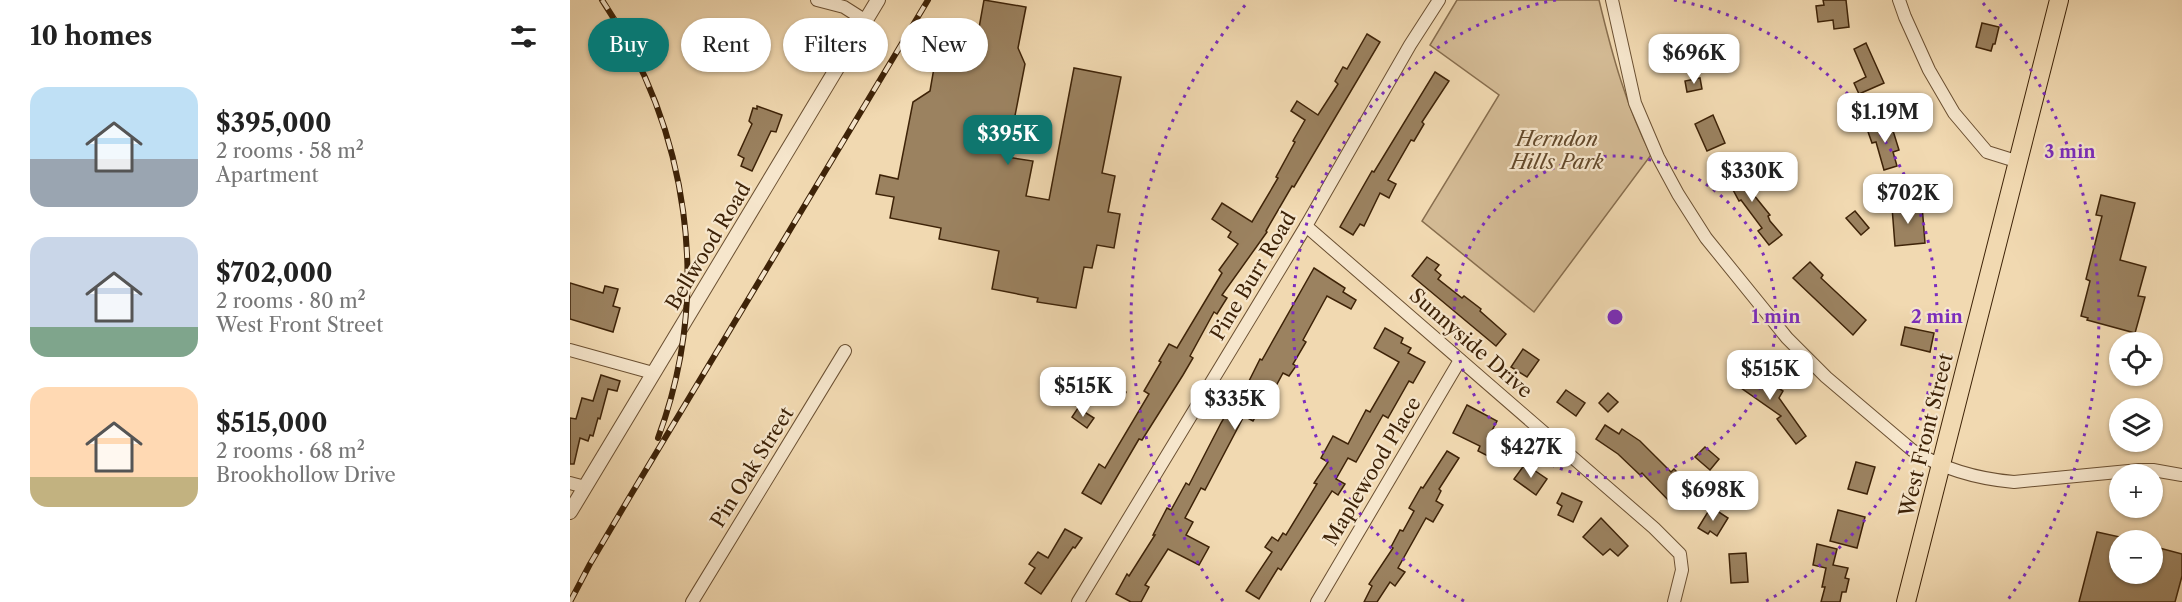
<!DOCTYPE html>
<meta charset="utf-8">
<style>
body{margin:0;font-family:"Libre Caslon Text",serif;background:#f6f6f6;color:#222;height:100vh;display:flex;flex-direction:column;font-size:22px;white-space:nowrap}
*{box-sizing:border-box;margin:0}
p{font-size:20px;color:#767676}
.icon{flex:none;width:33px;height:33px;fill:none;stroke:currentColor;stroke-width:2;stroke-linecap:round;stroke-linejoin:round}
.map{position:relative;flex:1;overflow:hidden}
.side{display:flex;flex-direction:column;background:#fff;width:570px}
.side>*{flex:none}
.hud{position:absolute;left:18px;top:18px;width:570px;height:54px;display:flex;gap:12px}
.tools{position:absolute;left:1539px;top:332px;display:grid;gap:12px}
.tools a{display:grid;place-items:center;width:54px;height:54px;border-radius:50%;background:#fff;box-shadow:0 2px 4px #0004;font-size:30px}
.price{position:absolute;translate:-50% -51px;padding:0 14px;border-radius:12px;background:#fff;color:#222;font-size:20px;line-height:39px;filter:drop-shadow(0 2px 3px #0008)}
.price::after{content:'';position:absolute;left:50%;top:36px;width:18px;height:14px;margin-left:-9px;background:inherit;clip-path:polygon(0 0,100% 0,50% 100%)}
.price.on{background:#0f766e;color:#fff}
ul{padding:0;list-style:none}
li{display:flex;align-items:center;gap:18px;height:150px;padding:0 30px}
li span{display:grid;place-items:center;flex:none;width:168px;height:120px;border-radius:18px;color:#555}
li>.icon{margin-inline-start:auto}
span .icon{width:72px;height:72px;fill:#fffc;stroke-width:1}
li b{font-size:26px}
h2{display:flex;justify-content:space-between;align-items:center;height:72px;padding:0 30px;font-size:26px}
.tag{padding:0 21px;border-radius:27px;background:#fff;box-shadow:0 2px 4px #0004;font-size:21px;line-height:54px}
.tag.on{background:#0f766e;color:#fff}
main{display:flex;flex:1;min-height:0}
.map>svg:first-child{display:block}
</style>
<main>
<section class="side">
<h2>10 homes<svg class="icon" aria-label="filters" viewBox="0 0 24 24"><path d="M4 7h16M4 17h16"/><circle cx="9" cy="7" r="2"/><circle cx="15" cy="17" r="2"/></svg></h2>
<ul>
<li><span style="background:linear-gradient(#bfe0f5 60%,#9aa5b1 0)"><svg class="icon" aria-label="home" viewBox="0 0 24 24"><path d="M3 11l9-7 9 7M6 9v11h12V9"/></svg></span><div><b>$395,000</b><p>2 rooms · 58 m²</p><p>Apartment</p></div></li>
<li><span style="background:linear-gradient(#c9d6e8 75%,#7fa58c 0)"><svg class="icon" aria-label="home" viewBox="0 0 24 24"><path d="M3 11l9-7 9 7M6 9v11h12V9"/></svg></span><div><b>$702,000</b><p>2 rooms · 80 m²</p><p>West Front Street</p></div></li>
<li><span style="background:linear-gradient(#ffd9b3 75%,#c2b280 0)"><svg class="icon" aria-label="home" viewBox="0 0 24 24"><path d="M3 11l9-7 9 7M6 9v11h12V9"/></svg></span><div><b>$515,000</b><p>2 rooms · 68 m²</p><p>Brookhollow Drive</p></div></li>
</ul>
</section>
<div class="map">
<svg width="1612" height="602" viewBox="0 0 1612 602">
<rect width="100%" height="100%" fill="#f1d9b1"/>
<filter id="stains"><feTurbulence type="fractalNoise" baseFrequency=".00333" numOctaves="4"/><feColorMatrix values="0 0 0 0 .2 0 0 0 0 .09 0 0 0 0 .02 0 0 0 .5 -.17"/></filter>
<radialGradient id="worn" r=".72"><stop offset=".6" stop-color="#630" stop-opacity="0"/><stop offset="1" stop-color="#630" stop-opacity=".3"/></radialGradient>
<!-- green -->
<path fill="#d3ba94" stroke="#886e4e" stroke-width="1.5" d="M887,0h142c13,54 27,106 52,155l-117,157 -112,-91 77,-126 -69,-50z"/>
<!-- building -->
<g fill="#9b8260" stroke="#3e2308" stroke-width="1.5">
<polygon points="414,0 456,7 448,48 455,64 437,157 463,161 456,196 479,200 504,68 551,77 532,173 545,176 538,212 550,214 544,248 527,245 522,268 514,267 506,308 467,302 468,298 422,289 429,251 369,239 371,228 320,218 324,197 306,194 310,175 328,179 343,102 360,91 365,62 376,64 382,34 407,39"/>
<polygon points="1253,0 1276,0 1279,27 1264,29 1263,20 1248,22 1246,6 1254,5"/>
<polygon points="1412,23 1429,27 1425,44 1423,44 1421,51 1406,47"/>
<polygon points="797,34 810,42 724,187 722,186 696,231 697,232 652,295 657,298 647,314 644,312 620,356 623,358 613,375 572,440 569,439 531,504 512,493 529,464 535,468 579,394 574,391 591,362 589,361 599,344 607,348 652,273 649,270 668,244 658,237 661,232 642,219 652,203 682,222 708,178 706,177 725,142 723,141 735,120 721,111 727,101 748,115 768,84 765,81 773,67 777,69"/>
<polygon points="1113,36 1115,59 1095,60 1094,38"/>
<polygon points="1296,43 1314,83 1289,94 1284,83 1296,77 1284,49"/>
<polygon points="865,72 879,81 852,122 854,124 844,141 841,140 818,180 826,184 819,198 810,193 794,226 790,224 783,235 770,227 802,171 804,172"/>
<polygon points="1130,78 1132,89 1117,92 1115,81"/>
<polygon points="187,106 212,115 206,132 201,131 182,171 171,166 174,158 168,155 182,124 179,121 183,108 187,109"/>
<polygon points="1143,115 1155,143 1137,151 1125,124"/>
<polygon points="1320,121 1329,150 1323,152 1327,166 1314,170 1306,142 1302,143 1297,129"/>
<polygon points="1171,164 1186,193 1183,194 1200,215 1198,216 1200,221 1212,235 1199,245 1188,231 1192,228 1171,200 1169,201 1154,173"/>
<polygon points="1531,195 1565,203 1550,260 1576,267 1568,296 1575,297 1565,333 1517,320 1518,318 1511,316 1520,281 1516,279 1532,216 1526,215"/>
<polygon points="1352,205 1355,243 1325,246 1322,207"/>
<polygon points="1285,211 1299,228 1291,235 1276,218"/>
<polygon points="857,257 869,265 865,270 871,275 868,279 892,298 894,296 911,309 910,311 936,334 926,346 842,276"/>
<polygon points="1240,262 1253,275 1251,278 1296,320 1283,335 1223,278"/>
<polygon points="744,268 775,288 773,292 786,300 781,309 757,296 733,340 736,342 723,364 726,366 719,376 713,373 699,399 707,404 700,416 690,409 683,421 674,416 635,490 631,488 615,518 623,522 616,535 639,547 629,565 598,549 575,585 579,587 571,602 561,602 546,594 557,574 559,576 585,535 583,535 597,508 601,510 616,483 619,485 651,423 672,387 675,389 690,359 692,360"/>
<polygon points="0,283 33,293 35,286 48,289 43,306 50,308 43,332 0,319"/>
<polygon points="1335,327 1364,333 1360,352 1331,345"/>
<polygon points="815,328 833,338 831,343 841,348 838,353 855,362 843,383 839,381 818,418 813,415 786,462 778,458 766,479 775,484 768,495 762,491 711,570 708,568 689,599 676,591 702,552 695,547 702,537 708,541 713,533 716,535 747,484 744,483 758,462 751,458 763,436 778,444 796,410 800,412 829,362 804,348"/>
<polygon points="953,349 969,360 957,377 941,367"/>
<polygon points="1176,367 1213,391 1209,398 1236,436 1226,444 1207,419 1211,416 1164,383"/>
<polygon points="31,375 50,381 47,391 38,389 30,419 28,418 23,436 20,435 18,441 10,438 4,464 0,464 0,418 6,419 12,398 23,401"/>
<polygon points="546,387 556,392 552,401 542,396"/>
<polygon points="996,390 1015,403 1006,416 987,402"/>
<polygon points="1038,393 1048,402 1038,412 1029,403"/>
<polygon points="897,405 927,421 918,438 926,442 918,456 908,451 910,446 883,433"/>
<polygon points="508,408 524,418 517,428 502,417"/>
<polygon points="1035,425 1049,434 1052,429 1070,441 1101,472 1104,469 1126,491 1117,501 1112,496 1103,505 1072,473 1070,475 1048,454 1026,439"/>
<polygon points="1135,447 1149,459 1140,470 1125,457"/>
<polygon points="877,451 889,458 869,489 871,491 866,501 873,505 863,522 856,518 828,568 835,572 825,586 820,582 807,602 794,602 802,586 799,584 823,548 821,547 830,530 833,531 844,511 839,508 851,487 853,488"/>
<polygon points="1286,462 1305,467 1297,494 1278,489"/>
<polygon points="955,464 977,479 966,495 944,479"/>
<polygon points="992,493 1012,502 1003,522 988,515 992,506 987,503"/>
<polygon points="1141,507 1158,518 1147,536 1140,531 1138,534 1128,528"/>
<polygon points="1268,510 1295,517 1287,548 1260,541"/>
<polygon points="1031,518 1058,546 1048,556 1040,549 1033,555 1013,537"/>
<polygon points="495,529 512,538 505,548 503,547 471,594 455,583 465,568 459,564 468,552 478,558"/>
<polygon points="1527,532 1550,537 1550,573 1582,573 1582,546 1612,554 1612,576 1605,602 1509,602"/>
<polygon points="1247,544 1267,549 1263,565 1278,568 1275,578 1279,579 1276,592 1272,592 1270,602 1251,602 1255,587 1252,587 1256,568 1243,565"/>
<polygon points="1176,553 1178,582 1161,583 1159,554"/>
</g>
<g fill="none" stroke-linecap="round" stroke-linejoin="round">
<!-- minor casing -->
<g stroke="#6b5032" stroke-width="14">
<g id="minor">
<polyline points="247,0 274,7 296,21"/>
<path d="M1042,0l23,103 23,54 20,37 28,44 81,100 39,39 86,73c31,19 66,29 102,32l125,-12h14l29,5"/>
<polyline points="1329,0 1335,17 1359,70 1384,113 1417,152 1449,162"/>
<polyline points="736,226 1084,528 1110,554 1112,570 1104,602"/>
<polyline points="0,350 83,373"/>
<polyline points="0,483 15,487"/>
<polyline points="122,602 275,351"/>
<polyline points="508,602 736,226 840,45 869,0"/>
<polyline points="747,602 890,360"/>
</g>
</g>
<!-- tertiary casing -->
<g stroke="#6b5032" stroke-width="16">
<polyline id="tertiary" points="0,512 308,0"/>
</g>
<!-- primary casing -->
<g stroke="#3e2308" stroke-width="20">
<polyline id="primary" points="1336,602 1489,0"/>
</g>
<!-- minor -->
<use href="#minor" stroke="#f6e6cc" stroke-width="12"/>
<!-- tertiary -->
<use href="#tertiary" stroke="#f6e6cc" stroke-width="14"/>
<!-- primary -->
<use href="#primary" stroke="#f1d9b1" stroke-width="18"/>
<!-- rail casing -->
<g stroke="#3e2308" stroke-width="6">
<g id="rail">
<path d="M32,0c87,129 111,291 56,438"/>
<polyline points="0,602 20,564 59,498 358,0"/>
</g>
</g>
<!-- rail -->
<use href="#rail" stroke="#f6e6cc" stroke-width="4" stroke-dasharray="11" stroke-linecap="butt"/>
</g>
<!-- distance rings -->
<g fill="none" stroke="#7b2cbf" stroke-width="3" stroke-dasharray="3 6">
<circle cx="1045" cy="317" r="161"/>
<path d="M894 601A322 322 0 0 1 986 0M1104 0A322 322 0 0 1 1196 601"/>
<path d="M653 601A484 484 0 0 1 677 3M1413 3A484 484 0 0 1 1437 601"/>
</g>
<g text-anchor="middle" stroke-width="4.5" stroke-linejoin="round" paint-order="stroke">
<!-- park labels -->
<g font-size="20" font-style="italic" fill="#63492b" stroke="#f6e6cc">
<text x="987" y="146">Herndon<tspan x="987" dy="23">Hills Park</tspan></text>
</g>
<!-- street labels -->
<g font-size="20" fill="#3e2308" stroke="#f6e6cc">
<text transform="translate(138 246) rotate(-59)" y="7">Bellwood Road</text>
<text transform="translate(683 276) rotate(-59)" y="7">Pine Burr Road</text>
<text transform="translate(901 343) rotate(41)" y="7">Sunnyside Drive</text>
<text transform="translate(1356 435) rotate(-76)" y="7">West Front Street</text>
<text transform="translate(182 467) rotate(-58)" y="7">Pin Oak Street</text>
<text transform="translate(802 471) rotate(-59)" y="7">Maplewood Place</text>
</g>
</g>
<circle cx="1045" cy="317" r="9" fill="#7b2cbf" stroke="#f6e6cc" stroke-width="3"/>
<g font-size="18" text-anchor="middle" font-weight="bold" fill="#7b2cbf" stroke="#f6e6cc" stroke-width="4.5" stroke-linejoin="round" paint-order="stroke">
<text x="1500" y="158">3 min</text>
<text x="1206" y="323">1 min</text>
<text x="1367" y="323">2 min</text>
</g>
<rect width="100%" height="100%" filter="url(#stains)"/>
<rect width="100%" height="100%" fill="url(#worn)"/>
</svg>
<div class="tools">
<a><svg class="icon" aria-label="locate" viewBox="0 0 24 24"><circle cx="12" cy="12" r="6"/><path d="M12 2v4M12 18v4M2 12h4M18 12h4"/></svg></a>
<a><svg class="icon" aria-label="layers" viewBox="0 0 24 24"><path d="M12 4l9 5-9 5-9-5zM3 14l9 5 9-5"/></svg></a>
<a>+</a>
<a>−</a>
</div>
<b class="price" style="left:1124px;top:85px">$696K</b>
<b class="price" style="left:1315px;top:144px">$1.19M</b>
<b class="price on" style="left:438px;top:166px">$395K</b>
<b class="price" style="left:1182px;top:203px">$330K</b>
<b class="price" style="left:1338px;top:225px">$702K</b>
<b class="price" style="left:1200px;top:401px">$515K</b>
<b class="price" style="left:513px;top:418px">$515K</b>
<b class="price" style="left:665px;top:431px">$335K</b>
<b class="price" style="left:961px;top:479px">$427K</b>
<b class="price" style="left:1143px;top:522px">$698K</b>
<div class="hud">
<a class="tag on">Buy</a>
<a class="tag">Rent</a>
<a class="tag">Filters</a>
<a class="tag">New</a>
</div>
</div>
</main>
